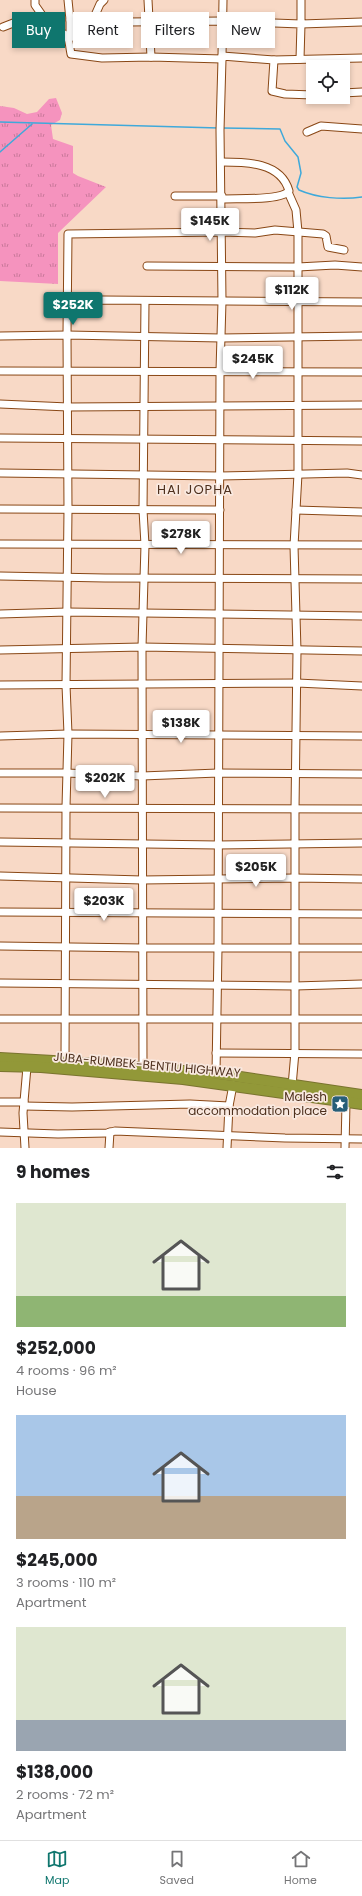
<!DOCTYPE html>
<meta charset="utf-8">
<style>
body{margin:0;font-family:Poppins,sans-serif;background:#f2f2f2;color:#202124;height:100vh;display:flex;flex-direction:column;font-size:15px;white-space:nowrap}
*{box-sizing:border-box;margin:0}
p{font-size:13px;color:#757577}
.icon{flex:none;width:22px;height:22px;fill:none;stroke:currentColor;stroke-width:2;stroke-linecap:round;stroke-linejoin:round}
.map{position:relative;height:1148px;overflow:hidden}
.drawer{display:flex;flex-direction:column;background:#fff;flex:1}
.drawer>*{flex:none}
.banner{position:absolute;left:12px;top:12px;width:338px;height:36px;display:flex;gap:8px}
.buttons{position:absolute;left:306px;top:60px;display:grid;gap:8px}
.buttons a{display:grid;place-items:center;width:44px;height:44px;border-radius:0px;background:#fff;box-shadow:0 2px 6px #0003;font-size:20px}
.price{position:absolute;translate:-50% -34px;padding:0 9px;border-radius:4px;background:#fff;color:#222;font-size:13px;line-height:26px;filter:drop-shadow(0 1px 2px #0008)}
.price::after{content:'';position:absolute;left:50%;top:24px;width:12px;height:9px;margin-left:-6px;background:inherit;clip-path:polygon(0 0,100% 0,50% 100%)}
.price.current{background:#0f766e;color:#fff}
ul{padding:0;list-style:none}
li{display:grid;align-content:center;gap:8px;height:212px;padding:0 16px}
li span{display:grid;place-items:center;height:124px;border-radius:0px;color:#555}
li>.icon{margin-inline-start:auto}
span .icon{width:72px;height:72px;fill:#fffc;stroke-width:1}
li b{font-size:17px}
h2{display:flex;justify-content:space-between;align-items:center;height:48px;padding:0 16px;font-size:17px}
.pill{padding:0 14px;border-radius:0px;background:#fff;box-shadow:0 2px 6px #0003;font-size:14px;line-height:36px}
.pill.current{background:#0f766e;color:#fff}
.tabs{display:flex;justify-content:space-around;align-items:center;height:56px;border-top:1px solid #e0e0e0;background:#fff;font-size:11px;color:#757577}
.tabs a{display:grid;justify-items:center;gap:2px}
.tabs .current{color:#0f766e}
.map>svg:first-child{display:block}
</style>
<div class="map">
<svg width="362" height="1148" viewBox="0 0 362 1148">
<defs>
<pattern id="grass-tufts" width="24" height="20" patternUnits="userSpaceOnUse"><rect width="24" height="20" fill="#f593be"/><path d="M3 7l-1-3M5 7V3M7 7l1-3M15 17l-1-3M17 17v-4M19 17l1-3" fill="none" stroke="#c9789a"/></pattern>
</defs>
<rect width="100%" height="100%" fill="#f8d9c6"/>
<!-- grass -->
<polygon fill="url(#grass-tufts)" points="56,98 62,113 60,120 51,125 53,139 73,146 73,173 78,176 106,187 58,233 58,284 0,281 0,106 14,108 27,114 37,112 49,99"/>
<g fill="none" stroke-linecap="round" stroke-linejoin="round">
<!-- stream -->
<g stroke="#3fa9da" stroke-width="1.5">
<polyline points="0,122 219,128"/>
<path d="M222,128l58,1 5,12 13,16 3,16 -4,14 2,3c18,8 43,10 63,7"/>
<polyline points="0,152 32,124"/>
</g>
<!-- minor casing -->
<g stroke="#894715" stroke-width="9">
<g id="minor">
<path d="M35,0v5l7,10 -1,5h3l6,10c22,5 17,4 21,24l31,4 49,-1 71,2v-3l52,4 -2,31 13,3 28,1"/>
<polyline points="68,0 70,20 113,24 128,22 222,21 301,24 300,59"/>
<polyline points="148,0 151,57"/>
<polyline points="301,0 301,24 362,22"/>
<polyline points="92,22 100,4 104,0"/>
<polyline points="3,27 26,18 41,20"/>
<polyline points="70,38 70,20"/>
<polyline points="222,56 223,0"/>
<polyline points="274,60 362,58"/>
<polyline points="343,93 362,92"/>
<polyline points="307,132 321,126 362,129"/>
<path d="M222,162c24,0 59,0 67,29 -8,10 -53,7 -67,8"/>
<polyline points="288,192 296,210 298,232 298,474 294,546 297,651 295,810 295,1052 292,1086"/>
<polyline points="175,196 222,196"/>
<polyline points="147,266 298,267 335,265 362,267"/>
<polyline points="67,302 103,300 362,302"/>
<polyline points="0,336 67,335 221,338 362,336"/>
<polyline points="0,371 362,372"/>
<polyline points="0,404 68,407 362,405"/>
<polyline points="0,438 362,441"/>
<polyline points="0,473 220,476 347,473 362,475"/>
<polyline points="0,509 220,510"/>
<polyline points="296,510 362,512"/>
<polyline points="0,544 362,545"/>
<polyline points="0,576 105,578 362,579"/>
<polyline points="0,614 67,612 362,616"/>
<polyline points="0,650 142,647 362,651"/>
<polyline points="0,685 297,683 362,686"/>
<polyline points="0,736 68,734 362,736"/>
<polyline points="0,773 66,773 142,776 218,773 362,774"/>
<polyline points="0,808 362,809"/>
<polyline points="0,842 218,845 362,843"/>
<polyline points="0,876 142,880 295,878 362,879"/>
<polyline points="0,912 362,914"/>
<polyline points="0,946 143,948 362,948"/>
<polyline points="0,983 295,986 362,984"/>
<polyline points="0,1019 362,1019"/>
<polyline points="216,1053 362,1054"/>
<polyline points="65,1061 66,807 68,734 66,685 68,510 67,335 68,234 222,232 255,233 275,230 323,234 326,236 328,247 344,250"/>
<polyline points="143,1067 142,647 145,545 143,510 145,301"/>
<polyline points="216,1074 218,948 220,371 222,301 220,130 222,59"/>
<polyline points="0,1102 24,1102"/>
<polyline points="24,1106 72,1107 190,1104 229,1106"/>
<polyline points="0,1132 58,1134 107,1133 115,1131 285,1138 362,1139"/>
<polyline points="25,1148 23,1113 27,1067"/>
<polyline points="109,1148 110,1132"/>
<polyline points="227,1148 229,1106 233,1085"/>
<polyline points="345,1148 346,1103"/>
</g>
</g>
<!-- highway casing -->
<g stroke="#7a742f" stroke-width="12">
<g id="highway">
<polyline points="0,1058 71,1062 220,1074 362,1095"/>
<polyline points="0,1066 41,1067 183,1079 362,1104"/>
</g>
</g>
<!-- minor -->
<use href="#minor" stroke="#fff" stroke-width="7"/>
<!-- highway -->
<use href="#highway" stroke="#929838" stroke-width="10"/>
</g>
<!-- icons -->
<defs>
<g id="sight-square" transform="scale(0.9)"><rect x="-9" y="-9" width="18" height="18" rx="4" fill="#275e78" stroke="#f9e9e0"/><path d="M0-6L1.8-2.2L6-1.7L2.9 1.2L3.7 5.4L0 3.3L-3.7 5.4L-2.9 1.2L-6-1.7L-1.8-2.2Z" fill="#fff"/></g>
</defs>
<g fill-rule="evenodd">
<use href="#sight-square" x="340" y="1104"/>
</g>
<g text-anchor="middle" stroke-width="3.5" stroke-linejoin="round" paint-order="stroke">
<!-- street labels -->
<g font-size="12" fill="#4e301d" stroke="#f9e9e0">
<text transform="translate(147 1065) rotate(5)" y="4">JUBA-RUMBEK-BENTIU HIGHWAY</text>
</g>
<!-- poi labels -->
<g font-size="12" fill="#4e301d" stroke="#f9e9e0" text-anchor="end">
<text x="327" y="1101">Malesh<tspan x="327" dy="14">accommodation place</tspan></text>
</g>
<!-- neighbourhood labels -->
<g font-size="13" letter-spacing="1" fill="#4e301d" stroke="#f9e9e0">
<text x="195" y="494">HAI JOPHA</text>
</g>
</g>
</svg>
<div class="buttons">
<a><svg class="icon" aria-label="locate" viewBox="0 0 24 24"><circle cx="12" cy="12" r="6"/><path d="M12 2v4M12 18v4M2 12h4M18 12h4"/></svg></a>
</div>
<b class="price" style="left:210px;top:242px">$145K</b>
<b class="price" style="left:292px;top:311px">$112K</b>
<b class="price current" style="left:73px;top:326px">$252K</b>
<b class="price" style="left:253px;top:380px">$245K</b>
<b class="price" style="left:181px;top:555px">$278K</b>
<b class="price" style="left:181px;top:744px">$138K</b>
<b class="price" style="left:105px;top:799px">$202K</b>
<b class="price" style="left:256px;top:888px">$205K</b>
<b class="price" style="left:104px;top:922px">$203K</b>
<div class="banner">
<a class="pill current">Buy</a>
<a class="pill">Rent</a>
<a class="pill">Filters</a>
<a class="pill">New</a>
</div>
</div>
<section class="drawer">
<h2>9 homes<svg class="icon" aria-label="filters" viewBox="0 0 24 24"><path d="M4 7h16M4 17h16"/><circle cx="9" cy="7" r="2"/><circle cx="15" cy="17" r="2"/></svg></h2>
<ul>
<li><span style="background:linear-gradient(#dfe7d0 75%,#8fb573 0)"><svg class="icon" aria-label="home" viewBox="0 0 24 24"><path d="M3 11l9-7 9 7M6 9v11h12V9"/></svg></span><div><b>$252,000</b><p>4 rooms · 96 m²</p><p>House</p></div></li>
<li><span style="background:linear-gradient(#a9c7e8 65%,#b9a48a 0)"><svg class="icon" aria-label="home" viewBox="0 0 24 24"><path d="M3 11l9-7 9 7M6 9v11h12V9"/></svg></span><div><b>$245,000</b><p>3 rooms · 110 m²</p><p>Apartment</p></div></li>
<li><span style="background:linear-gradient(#dfe7d0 75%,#9aa5b1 0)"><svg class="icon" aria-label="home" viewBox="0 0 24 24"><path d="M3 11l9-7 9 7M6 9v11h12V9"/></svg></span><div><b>$138,000</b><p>2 rooms · 72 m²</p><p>Apartment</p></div></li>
</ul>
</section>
<nav class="tabs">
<a class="current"><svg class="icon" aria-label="map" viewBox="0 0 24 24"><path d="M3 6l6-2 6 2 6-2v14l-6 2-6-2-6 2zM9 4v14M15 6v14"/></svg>Map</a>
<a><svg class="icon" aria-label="saved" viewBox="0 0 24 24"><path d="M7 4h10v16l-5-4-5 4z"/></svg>Saved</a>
<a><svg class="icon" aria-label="home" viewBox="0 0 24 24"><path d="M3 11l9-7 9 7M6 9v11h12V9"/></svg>Home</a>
</nav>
